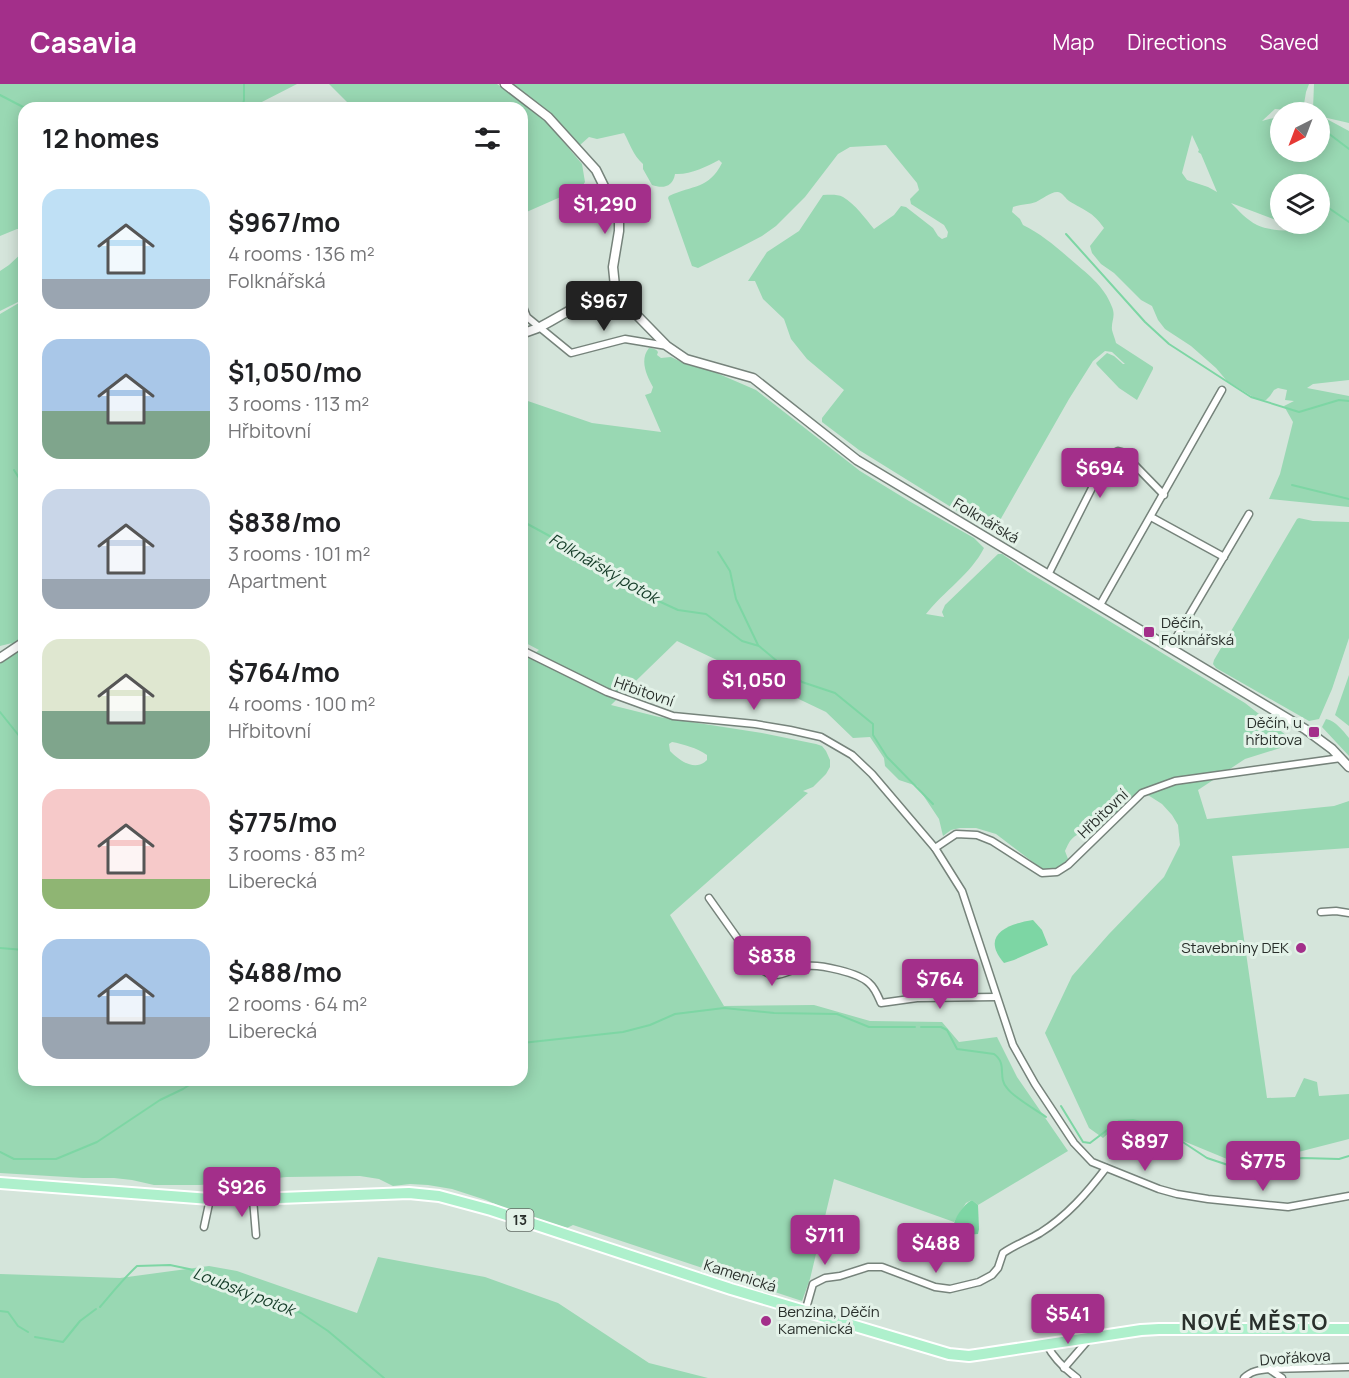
<!DOCTYPE html>
<meta charset="utf-8">
<style>
body{margin:0;font-family:Manrope,sans-serif;background:#f2f2f2;color:#202124;height:100vh;display:flex;flex-direction:column;font-size:22px;white-space:nowrap}
*{box-sizing:border-box;margin:0}
p{font-size:20px;color:#757577}
.icon{flex:none;width:33px;height:33px;fill:none;stroke:currentColor;stroke-width:2;stroke-linecap:round;stroke-linejoin:round}
.map{position:relative;flex:1;overflow:hidden}
.sheet{position:absolute;left:18px;top:18px;width:510px;height:984px;display:flex;flex-direction:column;background:#fff;border-radius:18px;box-shadow:0 3px 15px #0003}
.sheet>*{flex:none}
.needle{width:39px;rotate:222deg}
.fabs{position:absolute;left:1270px;top:18px;display:grid;gap:12px}
.fabs a{display:grid;place-items:center;width:60px;height:60px;border-radius:50%;background:#fff;box-shadow:0 3px 15px #0003;font-size:30px}
.price{position:absolute;translate:-50% -51px;padding:0 14px;border-radius:6px;background:#a32f8a;color:#fff;font-size:20px;line-height:39px;filter:drop-shadow(0 2px 3px #0008)}
.price::after{content:'';position:absolute;left:50%;top:36px;width:18px;height:14px;margin-left:-9px;background:inherit;clip-path:polygon(0 0,100% 0,50% 100%)}
.price.selected{background:#222;color:#fff}
ul{padding:0;list-style:none}
li{display:flex;align-items:center;gap:18px;height:150px;padding:0 24px}
li span{display:grid;place-items:center;flex:none;width:168px;height:120px;border-radius:18px;color:#555}
li>.icon{margin-inline-start:auto}
span .icon{width:72px;height:72px;fill:#fffc;stroke-width:1}
li b{font-size:26px}
h2{display:flex;justify-content:space-between;align-items:center;height:72px;padding:0 24px;font-size:26px}
header{display:flex;align-items:center;gap:36px;box-sizing:border-box;height:84px;padding:0 30px;background:#a32f8a;color:#fff}
header strong{font-size:28px}
nav{display:flex;gap:33px;margin-inline-start:auto;font-size:21px}
.map>svg:first-child{display:block}
</style>
<header>
<strong>Casavia</strong>
<nav><a>Map</a><a>Directions</a><a>Saved</a></nav>
</header>
<div class="map">
<svg width="1349" height="1294" viewBox="0 0 1349 1294">
<rect width="100%" height="100%" fill="#d5e5db"/>
<!-- green -->
<g fill="#99d8b3" fill-rule="evenodd">
<polygon points="0,0 297,0 254,22 255,24 24,24 24,145 17,145 0,152"/>
<polygon points="329,0 497,0 524,19 545,36 582,80 585,98 581,104 522,130 522,24 353,24"/>
<path d="M512,0h797l-3,8 -3,18 -4,1 -24,-2 -13,12 19,-5v36h39v-40h-14l6,-1 3,1 -2,-3 1,-25h35v39l-26,-6 26,14v249l-36,4 -6,4 42,8v111l-80,-8 11,-25 13,-52 -9,-16 10,-5 -9,-1 2,-10 -9,-2 -4,2 -4,6 -4,4h-8l-31,-19 -11,-13 -25,-22 -26,-17 -7,-9 -6,-14 -11,-6 -27,-27 -13,-9 -9,-11 -2,-7 14,-18c-12,-17 -19,-17 -35,-27 -3,-2 -6,-8 -11,-9 -6,-1 -16,7 -22,10 -8,3 -16,2 -23,5l-1,5 8,7 3,6c18,9 31,20 46,33 17,15 35,27 43,49 4,10 -1,14 0,23 1,4 3,9 4,13l37,24v2l-16,31 -18,-12 -22,-23 -1,-2 11,-10 7,3 9,8h2l-13,-12 -7,-1 -12,10 -24,38 -74,130 -4,2 -3,-1 -129,-80 -37,-28v-4l22,-28 -37,-31 -16,-20 -7,-20 -21,-20 -8,-18h-7l19,-29 32,-21 24,-36c7,0 14,-1 20,2 12,7 22,21 31,32l20,-14 7,-9 5,1 27,21 5,8 4,3 5,-2 1,-5 -4,-7 -33,-21 -1,-5 9,-9 -2,-7 -31,-38 -36,2 -12,7 -33,43 -29,29 -14,10 -21,11 -43,21 -6,-2 -24,-68 1,-2c24,-11 40,-7 53,-33l-3,-3c-13,7 -29,15 -44,14 -2,13 -12,15 -23,11l-9,-16v-5c-10,-9 -13,-20 -19,-31l-27,6 -8,-2 -9,8 -29,-31zM1192,51l7,15 -1,2 3,2 16,38 -9,-5 -21,-7 -5,-7zM1281,100h39v40h-36l16,6c-13,1 -30,1 -43,-5 -10,-5 -18,-14 -26,-22l50,19z"/>
<polygon points="24,167 24,215 0,227 0,187 9,181"/>
<path d="M24,216v780h498v-417l17,-13 -17,-9v-242l70,24 69,9 -16,-37 6,-2 2,-6c-6,-11 -14,-27 -4,-39 4,0 7,1 9,4l-1,3 4,3 10,-1 17,8 24,6 44,19 104,81 49,30 65,37 10,10c-13,26 -41,44 -58,66l18,3 -2,-5 3,-7 53,-51h4l26,18 217,131 51,40 -51,16 -47,31 9,29 127,-13 15,-5v47l-117,8 35,242 28,-1 9,-19 13,4 2,14 30,-2v45l-105,27 -97,-40 -17,-5 -10,2 -17,15 -14,-10 -44,-95 27,-57 37,-42 55,-57 16,-32 -2,-20 -6,-10 -10,-11 -22,-14 -47,45 -8,-4c-13,6 -14,7 -20,20l3,8c-7,8 -15,12 -26,10l-46,-35 -20,-6h-16l-9,2 -8,6 -4,-17 -22,-33 -18,-6 -14,-14 -1,-8 -14,-21 -17,1 -27,-26 -149,-71 -66,64 48,12 103,16 54,11 6,2 4,5 4,9v7l-4,7 -13,13 -10,4 5,2 -138,122 54,91 90,-1 56,16 72,1 17,20 38,-5 20,40 51,74 -90,54 -6,-5 -6,3 -12,19 -120,-43 -24,100 -8,22 -229,-76 -6,3 -63,-20 -18,-8 -34,-11 -24,-4 -18,-1 -17,2 -14,-7 -19,-3 -73,1 -87,8h-46l-22,-5 -18,-2h-31l-83,-5v-520l12,-10 -12,3v-332zM672,658c11,2 25,6 35,13v5c-12,12 -27,1 -37,-9l-1,-7z"/>
<polygon points="1299,434 1313,437 1349,438 1349,554 1332,605 1319,635 1309,637 1216,584 1213,580 1214,576 1297,435"/>
<polygon points="1349,591 1349,642 1335,631"/>
<path d="M1326,635c10,2 17,12 23,19v18l-27,-29z"/>
<polygon points="378,1173 485,1193 558,1219 649,1279 708,1294 0,1294 0,1190 120,1194 209,1182 237,1187 357,1229"/>
</g>
<!-- water -->
<g fill="#7dd6a4">
<path d="M1033,836l9,10 6,15 -34,15 -10,3c-24,-28 3,-39 29,-43z"/>
<path d="M972,1116l6,5 1,24 -1,5c-10,1 -17,0 -25,-6 1,-10 10,-23 19,-28z"/>
</g>
<g fill="none" stroke-linecap="round" stroke-linejoin="round">
<!-- stream -->
<g stroke="#7dd6a4" stroke-width="2">
<polyline points="0,11 25,24"/>
<polyline points="242,24 244,16 244,0"/>
<polyline points="1324,46 1349,65"/>
<polyline points="1293,97 1297,100"/>
<polyline points="1320,118 1349,138"/>
<polyline points="1066,150 1145,238 1169,260 1251,313 1299,328 1339,316 1349,317"/>
<polyline points="14,386 24,402"/>
<polyline points="1292,401 1349,415"/>
<polyline points="522,437 592,475 641,509 678,526 706,530 742,557 759,562 802,598 835,609 873,640 873,651 887,673 933,720"/>
<polyline points="718,468 730,487 736,515 758,561"/>
<polyline points="0,628 24,658"/>
<polyline points="0,864 24,866"/>
<path d="M921,943h20l6,3 10,19 37,5c14,10 3,23 13,34 6,9 29,22 39,29"/>
<polyline points="522,959 623,948 650,941 675,930 724,924 774,929 837,930 869,943 915,943"/>
<polyline points="1061,1022 1083,1058 1090,1059 1119,1037 1133,1036 1160,1043 1207,1074 1231,1082 1243,1083 1277,1076 1303,1074 1339,1075 1349,1072"/>
<polyline points="0,1068 14,1075 56,1075 97,1058 160,1016 183,1005 197,996"/>
<path d="M100,1223c12,-14 23,-28 37,-41l33,-1 19,4 52,18 60,26 27,18 56,47"/>
<polyline points="0,1227 8,1228 18,1242 28,1248"/>
<polyline points="35,1253 63,1258 80,1237 96,1225"/>
</g>
<!-- minor casing -->
<g stroke="#76837b" stroke-width="9">
<g id="minor">
<polyline points="522,220 527,233 571,269 625,255 667,262"/>
<polyline points="1151,433 1224,473"/>
<polyline points="1048,491 1096,396 1112,370 1118,367 1122,368 1164,411"/>
<polyline points="1100,521 1222,306"/>
<polyline points="1170,564 1249,430"/>
<polyline points="522,566 607,608 673,632 755,640 790,646 821,653 852,671 872,690 935,764 962,807 1013,961 1035,1000 1074,1059 1092,1078 1159,1105 1177,1110 1208,1115 1288,1123 1349,1112"/>
<polyline points="935,764 956,750 977,751 992,757 1042,789 1057,788 1068,781 1142,709 1175,697 1341,674"/>
<path d="M709,814l46,65c5,5 12,12 20,12 9,0 22,-8 31,-9 14,-2 53,7 63,17 6,5 9,13 12,20l36,-5 79,-1"/>
<polyline points="1321,828 1336,827 1349,829"/>
<polyline points="253,1115 256,1151"/>
<polyline points="204,1143 210,1115"/>
<path d="M805,1228l8,-28 12,-6 15,-2 28,-9h14l53,20 15,2 29,-7 13,-7 6,-7 5,-15c12,-8 25,-13 37,-20 27,-17 47,-40 66,-65"/>
<path d="M1047,1261c7,14 18,24 30,33"/>
<polyline points="1064,1284 1089,1255"/>
<polyline points="1269,1285 1282,1294"/>
<path d="M1244,1294c7,-7 15,-8 25,-9l80,-2"/>
</g>
</g>
<!-- tertiary casing -->
<g stroke="#76837b" stroke-width="11">
<g id="tertiary">
<polyline points="505,0 548,33 596,86 619,133 619,147 613,183 616,212"/>
<polyline points="616,212 624,218 667,262 686,275 753,294 857,376 1305,645 1332,665 1349,683"/>
<path d="M522,250c6,-3 12,-4 18,-7 21,-10 51,-34 76,-31"/>
<polyline points="0,574 24,558"/>
</g>
</g>
<!-- primary casing -->
<g stroke="#fff" stroke-width="14">
<polyline id="primary" points="0,1099 210,1115 253,1115 409,1109 439,1112 491,1126 731,1205 949,1270 969,1272 983,1270 1141,1246 1159,1245 1349,1245"/>
</g>
<!-- minor -->
<use href="#minor" stroke="#fff" stroke-width="6"/>
<!-- tertiary -->
<use href="#tertiary" stroke="#fff" stroke-width="8"/>
<!-- primary -->
<use href="#primary" stroke="#aef0cc" stroke-width="10"/>
</g>
<!-- markers -->
<g fill="#a32f8a" stroke="#e3f2e8" stroke-width="2">
<rect x="1143" y="542" width="12" height="12" rx="3"/>
<rect x="1308" y="642" width="12" height="12" rx="3"/>
<circle cx="1301" cy="864" r="6"/>
<circle cx="766" cy="1237" r="6"/>
</g>
<g text-anchor="middle" stroke-width="6" stroke-linejoin="round" paint-order="stroke">
<!-- shield labels -->
<rect fill="#e3f2e8" stroke="#616a64" stroke-width="1.5" x="506.5" y="1125" width="27" height="22" rx="4.5"/>
<g font-size="14" font-weight="bold" fill="#292f2b">
<text x="520" y="1141">13</text>
</g>
<!-- street labels -->
<g font-size="15" fill="#292f2b" stroke="#e3f2e8">
<text transform="translate(986 437) rotate(31)" y="5">Folknářská</text>
<text transform="translate(644 608) rotate(19)" y="5">Hřbitovní</text>
<text transform="translate(1103 730) rotate(-44)" y="5">Hřbitovní</text>
<text transform="translate(740 1192) rotate(18)" y="5">Kamenická</text>
<text transform="translate(1295 1274) rotate(-4)" y="5">Dvořákova</text>
</g>
<!-- poi labels -->
<g font-size="15" fill="#292f2b" stroke="#e3f2e8" text-anchor="start">
<text x="1161" y="544">Děčín,<tspan x="1161" dy="17">Folknářská</tspan></text>
<text x="1302" y="644" text-anchor="end">Děčín, u<tspan x="1302" dy="17">hřbitova</tspan></text>
<text x="1289" y="869" text-anchor="end">Stavebniny DEK</text>
<text x="778" y="1233">Benzina, Děčín<tspan x="778" dy="17">Kamenická</tspan></text>
</g>
<!-- water labels -->
<g font-size="16" font-style="italic" fill="#143b27" stroke="#e3f2e8">
<text transform="translate(604 484) rotate(30)" y="6">Folknářský potok</text>
<text transform="translate(244 1207) rotate(21)" y="6">Loubský potok</text>
</g>
<!-- district labels -->
<g font-size="21" font-weight="bold" letter-spacing="1.5" fill="#292f2b" stroke="#e3f2e8">
<text x="1255" y="1246">NOVÉ MĚSTO</text>
</g>
</g>
</svg>
<div class="fabs">
<a><svg class="needle" viewBox="-14 -14 28 28"><path d="M0-13l5 13h-10z" fill="#e53935"/><path d="M0 13l5-13h-10z" fill="#757577"/></svg></a>
<a><svg class="icon" aria-label="layers" viewBox="0 0 24 24"><path d="M12 4l9 5-9 5-9-5zM3 14l9 5 9-5"/></svg></a>
</div>
<b class="price" style="left:605px;top:151px">$1,290</b>
<b class="price selected" style="left:604px;top:248px">$967</b>
<b class="price" style="left:1100px;top:415px">$694</b>
<b class="price" style="left:754px;top:627px">$1,050</b>
<b class="price" style="left:772px;top:903px">$838</b>
<b class="price" style="left:940px;top:926px">$764</b>
<b class="price" style="left:1145px;top:1088px">$897</b>
<b class="price" style="left:1263px;top:1108px">$775</b>
<b class="price" style="left:242px;top:1134px">$926</b>
<b class="price" style="left:825px;top:1182px">$711</b>
<b class="price" style="left:936px;top:1190px">$488</b>
<b class="price" style="left:1068px;top:1261px">$541</b>
<section class="sheet">
<h2>12 homes<svg class="icon" aria-label="filters" viewBox="0 0 24 24"><path d="M4 7h16M4 17h16"/><circle cx="9" cy="7" r="2"/><circle cx="15" cy="17" r="2"/></svg></h2>
<ul>
<li><span style="background:linear-gradient(#bfe0f5 75%,#9aa5b1 0)"><svg class="icon" aria-label="home" viewBox="0 0 24 24"><path d="M3 11l9-7 9 7M6 9v11h12V9"/></svg></span><div><b>$967/mo</b><p>4 rooms · 136 m²</p><p>Folknářská</p></div></li>
<li><span style="background:linear-gradient(#a9c7e8 60%,#7fa58c 0)"><svg class="icon" aria-label="home" viewBox="0 0 24 24"><path d="M3 11l9-7 9 7M6 9v11h12V9"/></svg></span><div><b>$1,050/mo</b><p>3 rooms · 113 m²</p><p>Hřbitovní</p></div></li>
<li><span style="background:linear-gradient(#c9d6e8 75%,#9aa5b1 0)"><svg class="icon" aria-label="home" viewBox="0 0 24 24"><path d="M3 11l9-7 9 7M6 9v11h12V9"/></svg></span><div><b>$838/mo</b><p>3 rooms · 101 m²</p><p>Apartment</p></div></li>
<li><span style="background:linear-gradient(#dfe7d0 60%,#7fa58c 0)"><svg class="icon" aria-label="home" viewBox="0 0 24 24"><path d="M3 11l9-7 9 7M6 9v11h12V9"/></svg></span><div><b>$764/mo</b><p>4 rooms · 100 m²</p><p>Hřbitovní</p></div></li>
<li><span style="background:linear-gradient(#f6c9c9 75%,#8fb573 0)"><svg class="icon" aria-label="home" viewBox="0 0 24 24"><path d="M3 11l9-7 9 7M6 9v11h12V9"/></svg></span><div><b>$775/mo</b><p>3 rooms · 83 m²</p><p>Liberecká</p></div></li>
<li><span style="background:linear-gradient(#a9c7e8 65%,#9aa5b1 0)"><svg class="icon" aria-label="home" viewBox="0 0 24 24"><path d="M3 11l9-7 9 7M6 9v11h12V9"/></svg></span><div><b>$488/mo</b><p>2 rooms · 64 m²</p><p>Liberecká</p></div></li>
</ul>
</section>
</div>
